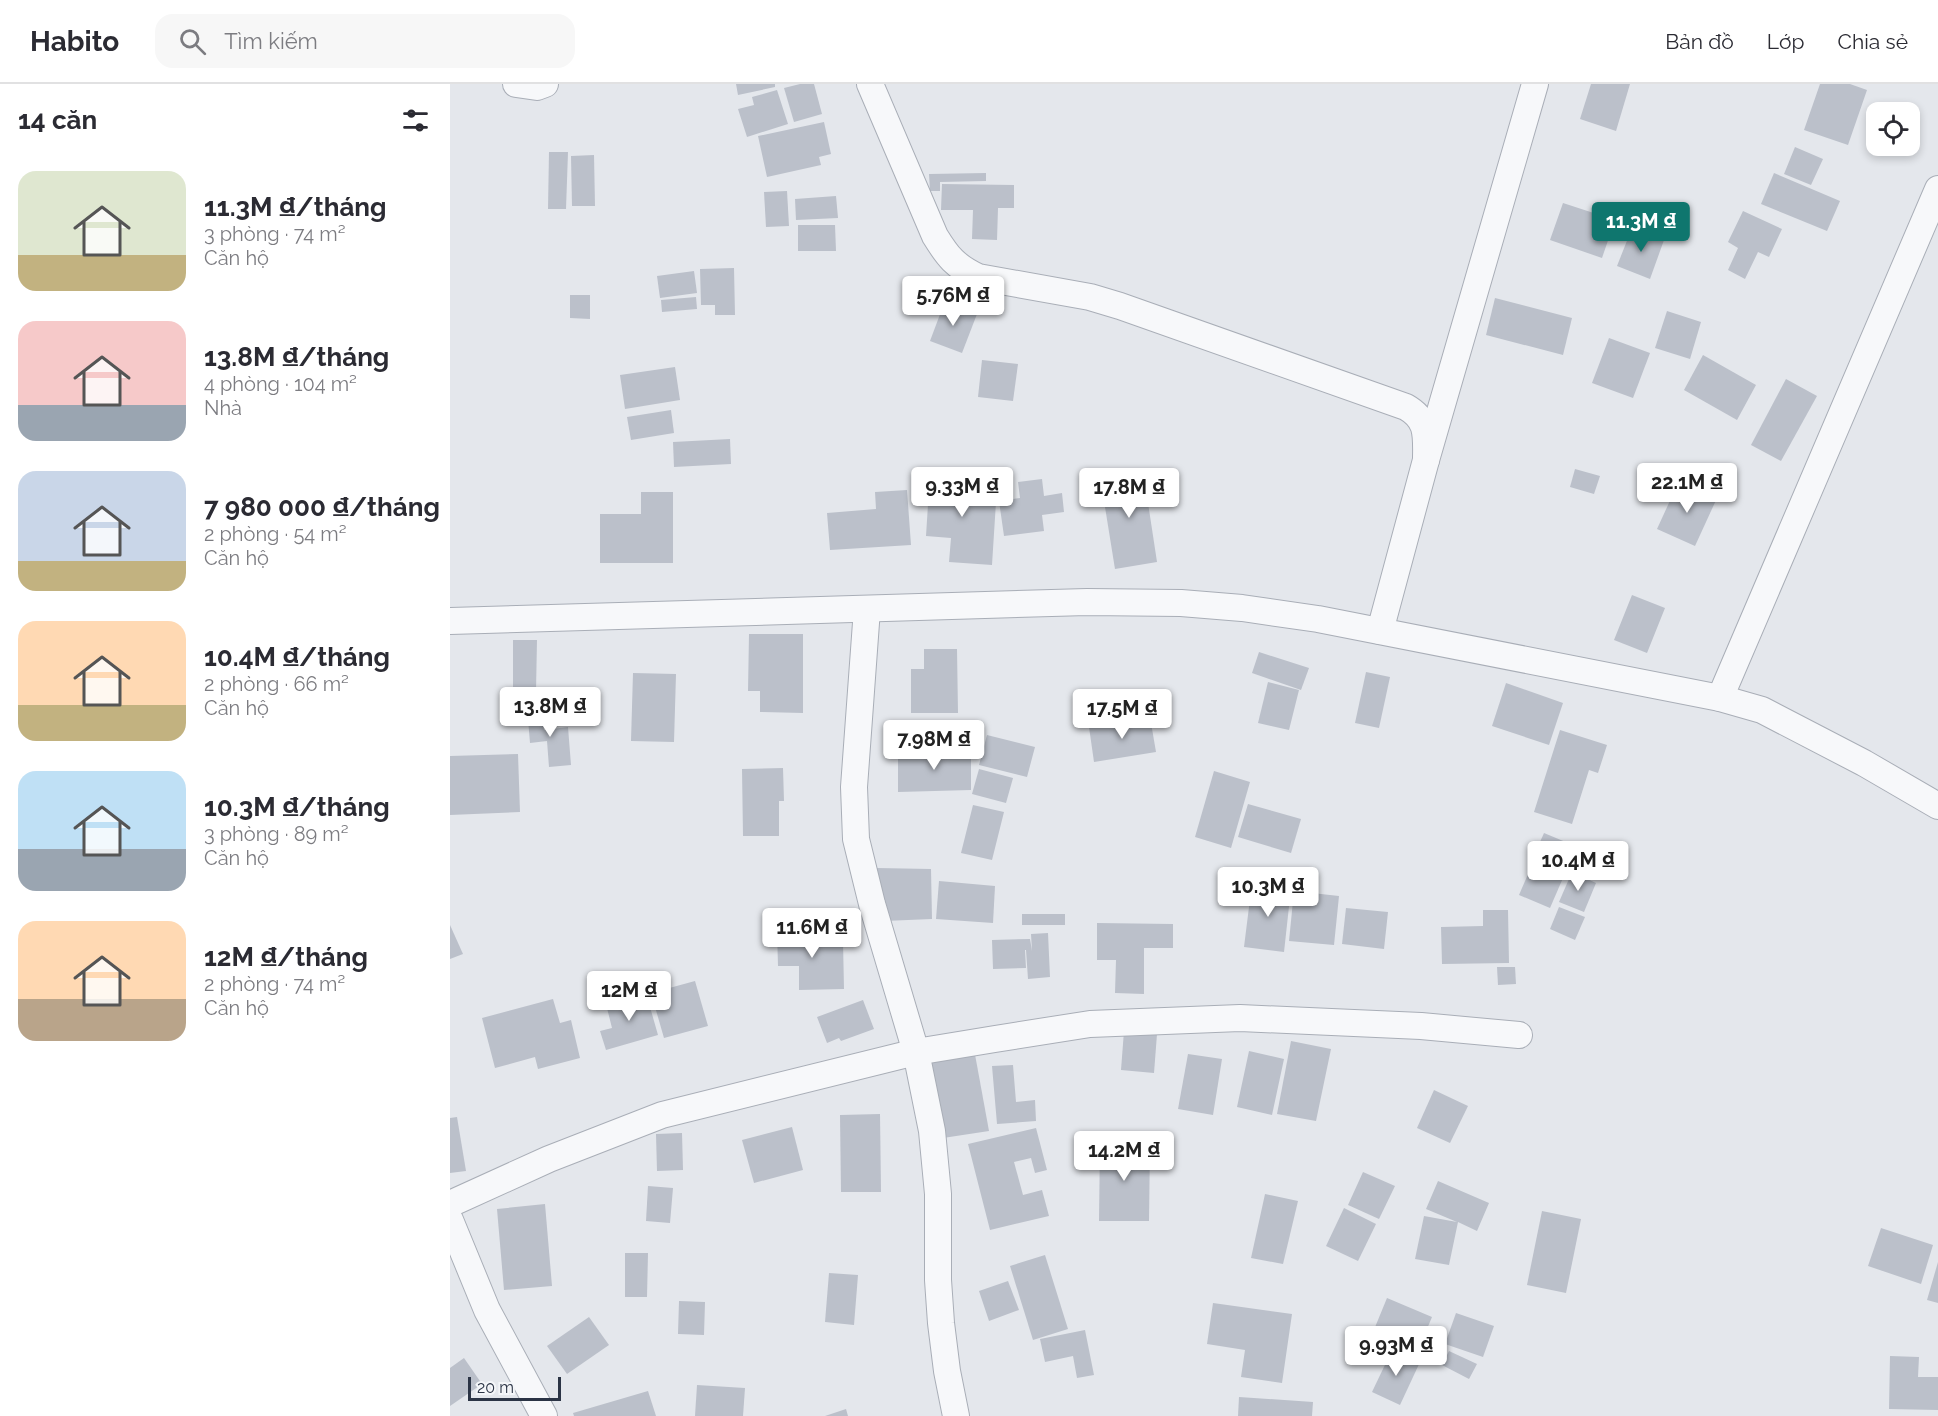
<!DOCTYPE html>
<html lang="vi">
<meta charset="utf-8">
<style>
body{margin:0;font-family:Raleway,sans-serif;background:#f7f7f7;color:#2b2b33;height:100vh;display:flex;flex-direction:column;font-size:22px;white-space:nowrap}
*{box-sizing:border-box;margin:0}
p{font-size:20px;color:#7c7c81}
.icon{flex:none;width:33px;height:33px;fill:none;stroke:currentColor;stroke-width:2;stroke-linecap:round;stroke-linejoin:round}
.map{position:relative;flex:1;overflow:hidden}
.side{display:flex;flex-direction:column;background:#fff;width:450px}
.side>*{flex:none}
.controls{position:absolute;left:1416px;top:18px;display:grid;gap:12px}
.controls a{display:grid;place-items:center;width:54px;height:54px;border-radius:12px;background:#fff;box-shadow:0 3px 9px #0003;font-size:30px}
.scale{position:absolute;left:18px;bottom:15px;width:93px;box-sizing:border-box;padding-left:6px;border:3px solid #2b3445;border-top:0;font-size:16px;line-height:21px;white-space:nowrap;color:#2b3445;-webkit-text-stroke:4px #f4f6f9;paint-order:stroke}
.price{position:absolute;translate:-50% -51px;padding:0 14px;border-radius:6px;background:#fff;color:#222;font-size:20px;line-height:39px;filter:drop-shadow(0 2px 3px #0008)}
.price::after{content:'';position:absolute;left:50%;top:36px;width:18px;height:14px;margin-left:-9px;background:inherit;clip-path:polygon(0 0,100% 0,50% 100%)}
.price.on{background:#0f766e;color:#fff}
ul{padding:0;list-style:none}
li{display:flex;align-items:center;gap:18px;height:150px;padding:0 18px}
li span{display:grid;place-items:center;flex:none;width:168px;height:120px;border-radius:18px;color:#555}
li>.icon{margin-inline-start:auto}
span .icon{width:72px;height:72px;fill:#fffc;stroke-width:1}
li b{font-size:26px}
h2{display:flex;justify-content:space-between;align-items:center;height:72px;padding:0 18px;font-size:26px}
header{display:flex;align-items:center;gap:36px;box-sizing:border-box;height:84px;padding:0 30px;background:#fff;border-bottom:2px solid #e1e1e2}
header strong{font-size:28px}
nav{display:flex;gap:33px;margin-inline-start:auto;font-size:21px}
.search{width:420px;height:54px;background:#f7f7f7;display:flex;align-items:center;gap:15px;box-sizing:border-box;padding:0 21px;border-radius:18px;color:#7c7c81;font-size:22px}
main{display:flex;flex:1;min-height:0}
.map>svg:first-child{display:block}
</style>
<header>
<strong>Habito</strong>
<div class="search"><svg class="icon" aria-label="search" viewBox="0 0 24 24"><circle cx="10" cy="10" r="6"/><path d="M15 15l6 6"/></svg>Tìm kiếm</div>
<nav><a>Bản đồ</a><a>Lớp</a><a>Chia sẻ</a></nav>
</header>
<main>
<section class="side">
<h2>14 căn<svg class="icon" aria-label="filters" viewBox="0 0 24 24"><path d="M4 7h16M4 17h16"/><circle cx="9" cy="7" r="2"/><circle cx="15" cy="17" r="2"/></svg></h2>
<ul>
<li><span style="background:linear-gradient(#dfe7d0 70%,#c2b280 0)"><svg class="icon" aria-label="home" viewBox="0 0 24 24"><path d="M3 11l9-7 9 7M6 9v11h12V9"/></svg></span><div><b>11.3M ₫/tháng</b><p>3 phòng · 74 m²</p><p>Căn hộ</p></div></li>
<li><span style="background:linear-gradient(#f6c9c9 70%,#9aa5b1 0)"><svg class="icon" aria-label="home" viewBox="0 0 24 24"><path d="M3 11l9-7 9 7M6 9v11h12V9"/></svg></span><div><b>13.8M ₫/tháng</b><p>4 phòng · 104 m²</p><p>Nhà</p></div></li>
<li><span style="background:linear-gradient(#c9d6e8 75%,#c2b280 0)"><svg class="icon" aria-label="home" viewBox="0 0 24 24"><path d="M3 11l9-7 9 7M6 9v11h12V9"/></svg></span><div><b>7 980 000 ₫/tháng</b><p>2 phòng · 54 m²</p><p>Căn hộ</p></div></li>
<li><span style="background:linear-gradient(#ffd9b3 70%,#c2b280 0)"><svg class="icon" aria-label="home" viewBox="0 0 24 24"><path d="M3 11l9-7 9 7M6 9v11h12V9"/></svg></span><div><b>10.4M ₫/tháng</b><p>2 phòng · 66 m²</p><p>Căn hộ</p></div></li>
<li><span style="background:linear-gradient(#bfe0f5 65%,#9aa5b1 0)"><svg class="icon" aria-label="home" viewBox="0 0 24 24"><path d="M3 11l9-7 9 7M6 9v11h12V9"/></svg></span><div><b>10.3M ₫/tháng</b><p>3 phòng · 89 m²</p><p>Căn hộ</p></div></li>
<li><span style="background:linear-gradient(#ffd9b3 65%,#b9a48a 0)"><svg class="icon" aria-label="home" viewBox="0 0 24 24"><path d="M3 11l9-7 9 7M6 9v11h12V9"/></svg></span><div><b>12M ₫/tháng</b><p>2 phòng · 74 m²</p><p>Căn hộ</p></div></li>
</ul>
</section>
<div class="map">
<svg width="1488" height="1332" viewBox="0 0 1488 1332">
<rect width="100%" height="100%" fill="#e4e7ec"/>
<!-- building -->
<g fill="#bbc0ca">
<polygon points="286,0 325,0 325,3 288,11"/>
<polygon points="350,0 364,0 372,30 344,38 334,4"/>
<polygon points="1141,0 1180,0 1166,47 1130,35"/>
<polygon points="1370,0 1400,0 1417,6 1398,61 1354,46"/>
<polygon points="327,6 338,40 297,53 288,25 304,21 302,13"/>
<polygon points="374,38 381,70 369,73 371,81 317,93 308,52"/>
<polygon points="1345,63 1373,75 1361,101 1334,90"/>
<polygon points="99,68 118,68 116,125 98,125"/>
<polygon points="144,71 145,122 122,122 121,72"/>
<polygon points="536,89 536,97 490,98 490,107 480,107 479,90"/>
<polygon points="1324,89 1390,117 1377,147 1311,120"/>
<polygon points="492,100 564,101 564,124 548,124 547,156 522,155 523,126 491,126"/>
<polygon points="337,107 339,142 316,143 314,108"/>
<polygon points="386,112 388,134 346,136 345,115"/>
<polygon points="1113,119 1165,136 1152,174 1100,156"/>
<polygon points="1293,127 1332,145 1319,173 1308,168 1295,195 1278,186 1288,164 1278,158"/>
<polygon points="348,141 385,141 386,167 348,167"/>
<polygon points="1182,144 1214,156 1200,195 1167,182"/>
<polygon points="284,184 285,231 265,231 265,221 251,221 250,185"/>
<polygon points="244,187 247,209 210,214 207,192"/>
<polygon points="120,211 140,211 140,235 120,234"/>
<polygon points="246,213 247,225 212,228 211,216"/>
<polygon points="1045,214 1122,234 1113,271 1036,251"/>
<polygon points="495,217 527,230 512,269 480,257"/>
<polygon points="1217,227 1251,238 1240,275 1205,264"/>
<polygon points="1159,254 1200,269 1183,314 1142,299"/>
<polygon points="1253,271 1306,301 1287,336 1234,306"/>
<polygon points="532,276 568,280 563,317 528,313"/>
<polygon points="225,283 230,316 175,325 170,291"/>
<polygon points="1336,295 1367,312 1331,377 1301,361"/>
<polygon points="221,326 224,349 181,356 177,333"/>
<polygon points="280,355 281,380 224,383 223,358"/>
<polygon points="1125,385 1150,392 1144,410 1120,403"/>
<polygon points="693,386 707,478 665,485 650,392"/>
<polygon points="480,389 532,392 530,417 546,418 542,481 499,478 501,454 476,452"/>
<polygon points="592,395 594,412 612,409 614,428 592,431 594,447 554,452 549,417 570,414 568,398"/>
<polygon points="1229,397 1267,414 1245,462 1207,445"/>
<polygon points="457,406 461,461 380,466 377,429 426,425 425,408"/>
<polygon points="191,408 223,408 223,479 150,479 150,430 191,430"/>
<polygon points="1182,511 1215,524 1197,569 1164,556"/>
<polygon points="299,550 353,550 353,629 310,628 310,607 298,607"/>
<polygon points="63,556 87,556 86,607 63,607"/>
<polygon points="474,565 507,565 508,629 461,629 461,585 474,585"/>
<polygon points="809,568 859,584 851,606 802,589"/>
<polygon points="916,588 940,593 929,644 905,639"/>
<polygon points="183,589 226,590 224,658 181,657"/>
<polygon points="818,598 849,606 839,646 808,639"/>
<polygon points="1056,599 1113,619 1099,661 1042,642"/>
<polygon points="92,622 94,646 118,643 121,681 99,683 97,657 80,659 77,623"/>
<polygon points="700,633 706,668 644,678 639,643"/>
<polygon points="1110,646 1157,661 1148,689 1139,686 1122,740 1084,728"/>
<polygon points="537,651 585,663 577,693 529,681"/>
<polygon points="521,666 521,706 448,708 448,667"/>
<polygon points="68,670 70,728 0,731 0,672"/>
<polygon points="333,684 334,717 329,717 329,752 293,752 292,685"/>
<polygon points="529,685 563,694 556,719 522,710"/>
<polygon points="764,687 800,698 781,764 745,753"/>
<polygon points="798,720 851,735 841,769 788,753"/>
<polygon points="523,721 554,728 542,776 511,769"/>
<polygon points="1094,749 1130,764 1126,773 1090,758"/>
<polygon points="1085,774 1116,787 1100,824 1069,811"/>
<polygon points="427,784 481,785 482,835 434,837 426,811"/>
<polygon points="1122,788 1146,799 1134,828 1109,818"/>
<polygon points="489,797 545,802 543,839 486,835"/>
<polygon points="802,799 841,804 834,868 794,863"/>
<polygon points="844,807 889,812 884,861 839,857"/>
<polygon points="1109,823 1135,833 1125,856 1100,845"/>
<polygon points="896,824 938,828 934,865 892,860"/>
<polygon points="1033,826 1058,826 1059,879 992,880 991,843 1033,842"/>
<rect x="572" y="830" width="43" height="11"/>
<polygon points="647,839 723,840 723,864 694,864 694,910 665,909 666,876 647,876"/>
<polygon points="0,841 13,870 0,875"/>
<polygon points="371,845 371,858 393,857 394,905 349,906 349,882 328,882 327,847"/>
<polygon points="598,849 600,893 578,895 576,866 575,866 576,884 543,885 542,856 580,855 582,867 581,850"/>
<polygon points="1047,883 1065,883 1066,900 1048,901"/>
<polygon points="245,897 258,942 214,954 201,909"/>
<polygon points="196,909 208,951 156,966 150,947 162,944 156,920"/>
<polygon points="103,915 110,939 121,936 130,974 88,985 85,973 45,984 32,934"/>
<polygon points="413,916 424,945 391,957 389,954 377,959 367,933"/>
<polygon points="674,947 707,950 704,989 671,986"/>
<polygon points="841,957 881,965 866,1037 827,1030"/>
<polygon points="524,965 539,1047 493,1054 479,974"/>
<polygon points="799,967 834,975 822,1031 787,1023"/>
<polygon points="738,970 772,975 763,1031 728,1025"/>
<polygon points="563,981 566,1018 585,1016 586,1037 547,1040 542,982"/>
<polygon points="984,1006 1018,1022 1000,1059 967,1044"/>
<polygon points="430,1030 431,1108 391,1108 390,1031"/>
<polygon points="7,1033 16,1087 0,1089 0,1034"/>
<polygon points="342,1043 353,1086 304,1099 292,1056"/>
<polygon points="586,1044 597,1086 585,1089 581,1074 564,1078 573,1111 592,1106 599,1132 540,1146 518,1060"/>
<polygon points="232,1049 233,1086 207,1087 206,1050"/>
<polygon points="650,1059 700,1060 699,1137 649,1137"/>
<polygon points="913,1088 945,1102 929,1135 898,1121"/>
<polygon points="988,1097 1039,1119 1027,1147 1008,1138 999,1181 965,1175 974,1132 1007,1138 976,1125"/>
<polygon points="198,1102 223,1104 220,1139 196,1137"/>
<polygon points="815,1110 848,1117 833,1180 801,1174"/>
<polygon points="95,1120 102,1202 54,1206 47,1125"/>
<polygon points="894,1124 926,1140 908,1177 876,1162"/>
<polygon points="1092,1127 1131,1135 1116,1209 1077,1201"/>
<polygon points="1431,1144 1483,1161 1471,1200 1418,1182"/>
<polygon points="175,1169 198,1169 197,1213 175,1213"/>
<polygon points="595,1171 618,1245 583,1256 560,1182"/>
<polygon points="1488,1178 1488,1219 1477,1216"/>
<polygon points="379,1189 408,1191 404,1241 375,1238"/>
<polygon points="558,1197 569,1226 539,1237 529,1207"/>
<polygon points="937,1214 982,1233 966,1271 921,1253"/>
<polygon points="229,1217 255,1218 254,1251 228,1250"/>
<polygon points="763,1219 842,1230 832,1299 791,1293 795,1266 757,1260"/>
<polygon points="1006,1229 1044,1242 1033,1273 995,1260"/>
<polygon points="139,1233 159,1261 117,1290 97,1262"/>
<polygon points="635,1246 644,1291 627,1294 623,1272 595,1278 590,1255"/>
<polygon points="943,1264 970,1278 950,1321 922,1308"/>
<polygon points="999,1267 1027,1280 1019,1295 992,1281"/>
<polygon points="1440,1272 1469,1273 1468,1293 1488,1293 1488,1326 1439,1325"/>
<polygon points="14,1274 32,1300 0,1322 0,1284"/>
<polygon points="247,1301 295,1304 293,1332 245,1332"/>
<polygon points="198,1307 206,1332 124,1332 123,1329"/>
<polygon points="789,1313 863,1318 862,1332 788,1332"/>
<polygon points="396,1325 398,1332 375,1332"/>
</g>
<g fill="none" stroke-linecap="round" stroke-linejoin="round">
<!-- minor casing -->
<g stroke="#a9aeb7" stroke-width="28">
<g id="minor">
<polyline points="66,0 87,3 95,0"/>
<path d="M420,0l65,152c13,21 20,30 43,41l112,20 30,9 286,101c23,13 20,30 20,53"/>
<polyline points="417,525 404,703 406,755 422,820 466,968 482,1047 488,1110 488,1196 491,1239 497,1287 506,1332"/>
<polyline points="0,537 637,518 731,519 792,524 868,535 1270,614 1312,626 1414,679 1488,722"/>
<polyline points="930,547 976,376 1085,0"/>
<polyline points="1270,614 1488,105"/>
<polyline points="0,1120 99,1075 212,1031 466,968 545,955 640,940 790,934 971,942 1069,951"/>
<polyline points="0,1136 37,1226 94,1332"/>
</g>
</g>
<!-- minor -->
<use href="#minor" stroke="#f7f8fa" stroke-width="26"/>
</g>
</svg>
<div class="controls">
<a><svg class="icon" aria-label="locate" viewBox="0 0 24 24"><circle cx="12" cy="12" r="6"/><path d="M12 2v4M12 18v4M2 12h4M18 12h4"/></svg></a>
</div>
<div class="scale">20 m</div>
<b class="price on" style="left:1191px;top:169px">11.3M ₫</b>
<b class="price" style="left:503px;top:243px">5.76M ₫</b>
<b class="price" style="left:1237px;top:430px">22.1M ₫</b>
<b class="price" style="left:512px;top:434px">9.33M ₫</b>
<b class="price" style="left:679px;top:435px">17.8M ₫</b>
<b class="price" style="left:100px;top:654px">13.8M ₫</b>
<b class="price" style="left:672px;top:656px">17.5M ₫</b>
<b class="price" style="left:484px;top:687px">7.98M ₫</b>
<b class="price" style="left:1128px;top:808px">10.4M ₫</b>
<b class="price" style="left:818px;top:834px">10.3M ₫</b>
<b class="price" style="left:362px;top:875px">11.6M ₫</b>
<b class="price" style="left:179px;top:938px">12M ₫</b>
<b class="price" style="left:674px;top:1098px">14.2M ₫</b>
<b class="price" style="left:946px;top:1293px">9.93M ₫</b>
</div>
</main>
